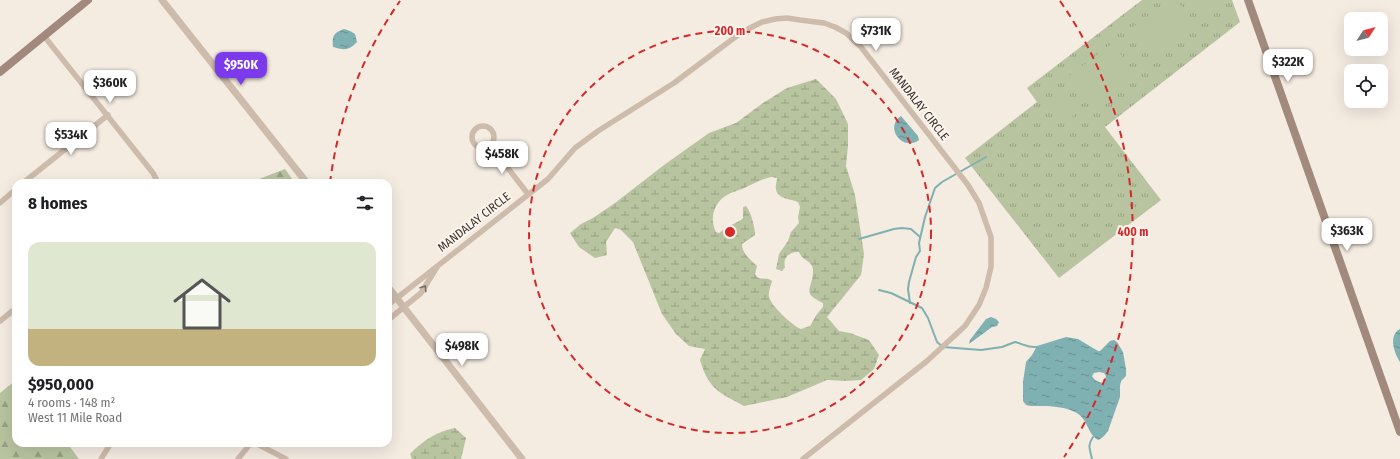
<!DOCTYPE html>
<meta charset="utf-8">
<style>
body{margin:0;font-family:"Fira Sans Condensed",sans-serif;background:#f6f6f6;color:#202124;height:100vh;display:flex;flex-direction:column;font-size:15px;white-space:nowrap}
*{box-sizing:border-box;margin:0}
p{font-size:13px;color:#757577}
.icon{flex:none;width:22px;height:22px;fill:none;stroke:currentColor;stroke-width:2;stroke-linecap:round;stroke-linejoin:round}
.map{position:relative;flex:1;overflow:hidden}
.drawer{position:absolute;left:12px;top:179px;width:380px;height:268px;display:flex;flex-direction:column;background:#fff;border-radius:12px;box-shadow:0 4px 16px #0002}
.drawer>*{flex:none}
.needle{width:26px;rotate:54deg}
.buttons{position:absolute;left:1344px;top:12px;display:grid;gap:8px}
.buttons a{display:grid;place-items:center;width:44px;height:44px;border-radius:8px;background:#fff;box-shadow:0 4px 16px #0002;font-size:20px}
.price{position:absolute;translate:-50% -34px;padding:0 9px;border-radius:8px;background:#fff;color:#222;font-size:13px;line-height:26px;filter:drop-shadow(0 1px 2px #0008)}
.price::after{content:'';position:absolute;left:50%;top:24px;width:12px;height:9px;margin-left:-6px;background:inherit;clip-path:polygon(0 0,100% 0,50% 100%)}
.price.active{background:#7c3aed;color:#fff}
ul{padding:0;list-style:none}
li{display:grid;align-content:center;gap:8px;height:212px;padding:0 16px}
li span{display:grid;place-items:center;height:124px;border-radius:12px;color:#555}
li>.icon{margin-inline-start:auto}
span .icon{width:72px;height:72px;fill:#fffc;stroke-width:1}
li b{font-size:17px}
h2{display:flex;justify-content:space-between;align-items:center;height:48px;padding:0 16px;font-size:17px}
.map>svg:first-child{display:block}
</style>
<div class="map">
<svg width="1400" height="459" viewBox="0 0 1400 459">
<defs>
<pattern id="forest-firs" width="22" height="20" patternUnits="userSpaceOnUse"><rect width="22" height="20" fill="#b8c4a0"/><path d="M5 1l3.5 6h-7zM16 11l3.5 6h-7z" fill="#97a083"/></pattern>
<pattern id="wetland-marsh" width="20" height="14" patternUnits="userSpaceOnUse"><rect width="20" height="14" fill="#b8c4a0"/><path d="M1 5h8M5 5V1M11 12h8M15 12V8" fill="none" stroke="#97a083"/></pattern>
<pattern id="park-tufts" width="24" height="20" patternUnits="userSpaceOnUse"><rect width="24" height="20" fill="#b8c4a0"/><path d="M3 7l-1-3M5 7V3M7 7l1-3M15 17l-1-3M17 17v-4M19 17l1-3" fill="none" stroke="#97a083"/></pattern>
<pattern id="water-ripples" width="26" height="14" patternUnits="userSpaceOnUse"><rect width="26" height="14" fill="#7fb0b2"/><path d="M2 4q2-2 4 0t4 0M15 11q2-2 4 0t4 0" fill="none" stroke="#699091"/></pattern>
</defs>
<rect width="100%" height="100%" fill="#f4ebe1"/>
<!-- forest -->
<g fill="url(#forest-firs)">
<polygon points="285,169 295,183 249,183"/>
<polygon points="16,380 16,443 67,443 79,459 0,459 0,393"/>
</g>
<!-- wetland -->
<g fill="url(#wetland-marsh)" fill-rule="evenodd">
<path d="M816,79l20,20 12,25v22l-2,20 9,29 9,59 -3,21 -34,42 12,14 11,2 19,7 10,15 -5,14 -13,11 -16,1 -18,-1 -40,17 -43,9c-25,-14 -35,-16 -44,-46l5,-11 -16,-3 -13,-12 -14,-20 -29,-72 -12,-12 -6,-2 -9,14 1,13 -12,3 -16,-11 -9,-14 11,-9 12,-6 22,-15 49,-38 45,-32 27,-10 27,-20 24,-15zM771,177l6,1c0,4 -2,8 -1,11 1,10 15,10 22,13l2,5 -2,10 1,6 -8,9 -3,9 -9,13 -3,15 6,2 3,-4c-3,-9 5,-16 14,-15 4,9 9,7 13,14 1,2 1,3 1,6 -1,18 -12,21 10,31v4l-6,7 -7,12 -9,3c-8,-3 -30,-23 -32,-32 -1,-6 2,-11 3,-16 -6,-5 -13,1 -17,-7l2,-8c-7,-7 -15,-12 -15,-22l13,-9c0,-8 -4,-23 -9,-29l-3,1v11l-2,2 -15,8 -7,5 -3,-1c-7,-13 -2,-30 11,-37 5,-3 10,-4 15,-6 9,-4 19,-10 29,-12z"/>
<path d="M455,428l11,10 -5,21h-49l-2,-5c12,-13 28,-23 45,-26z"/>
</g>
<!-- park -->
<polygon fill="url(#park-tufts)" points="1142,0 1232,0 1240,22 1105,127 1161,200 1059,278 965,158 1037,102 1027,88"/>
<!-- pitch -->
<g fill="#b8c4a0">
<polygon points="1171,0 1177,0 1196,26 1152,59 1130,29"/>
<polygon points="1193,0 1215,0 1217,3 1203,13"/>
<polygon points="1113,43 1134,73 1090,105 1069,76"/>
<polygon points="1063,89 1080,111 1065,122 1049,100"/>
</g>
<!-- water -->
<g fill="url(#water-ripples)" fill-rule="evenodd">
<path d="M344,29l6,2 5,3 2,8c-8,9 -14,8 -24,5 -1,-11 0,-14 11,-18z"/>
<path d="M901,116l17,20 1,4c-17,12 -35,-13 -18,-24z"/>
<polygon points="991,317 996,319 999,322 997,326 992,327 969,344 970,340 986,319"/>
<path d="M1400,329v33c-6,-9 -12,-27 0,-33z"/>
<path d="M1066,337l12,2 20,12h2l10,-10 4,-1 3,2 6,10 3,17v7l-5,5 -1,5v11l-12,34c-3,4 -5,7 -10,9 -8,-5 -9,-12 -14,-20 -9,-15 -38,-14 -53,-14l-5,-1 -3,-4v-19l3,-20 6,-7 5,-9zM1099,372l5,1 2,3 -2,7c-5,0 -10,-3 -12,-7l2,-3z"/>
</g>
<g fill="none" stroke-linecap="round" stroke-linejoin="round">
<!-- stream -->
<g stroke="#7fb0b2" stroke-width="2">
<polyline points="859,239 894,229 902,228 911,229 920,237"/>
<path d="M879,290l12,3 31,15 6,10 9,24 6,5 38,3 21,-3 13,-5c9,2 12,6 22,5"/>
<polyline points="910,303 908,289 909,282 916,257 920,251 919,243 925,217 935,188 942,182 986,157"/>
<path d="M1092,459c-2,-10 -5,-13 1,-22"/>
</g>
<!-- minor -->
<g stroke="#cdbbac" stroke-width="5.5">
<polyline points="44,36 153,173 158,183"/>
<circle cx="483" cy="137" r="11"/>
<polyline points="490,145 528,194"/>
<polyline points="23,183 108,115"/>
<polyline points="0,203 16,189"/>
<polyline points="388,305 548,179 575,148 598,131 674,83 742,32 762,22 775,19 787,18 800,20 824,23 835,27 846,33 861,47 968,185 979,203 991,237 991,267 986,288 979,305 965,326 927,361 803,459"/>
<polyline points="388,320 421,293 437,267"/>
<polyline points="0,321 16,308"/>
<polyline points="255,443 286,459"/>
<polyline points="101,459 111,443"/>
<polyline points="238,459 251,443"/>
</g>
<!-- tertiary -->
<g stroke="#cdbbac" stroke-width="7">
<polyline points="162,0 307,183"/>
<polyline points="388,287 522,459"/>
</g>
<!-- secondary -->
<g stroke="#a18a7d" stroke-width="8">
<polyline points="1248,0 1400,432"/>
<polyline points="0,72 88,0"/>
</g>
</g>
<!-- one-way arrows -->
<defs><path id="oneway-chevron" d="M-2-3.5L2.5 0L-2 3.5" fill="none" stroke-width="1.6" stroke-linecap="round" stroke-linejoin="round"/></defs>
<use stroke="#7d6f65" href="#oneway-chevron" transform="translate(424 288) rotate(-56)"/>
<!-- distance rings -->
<g fill="none" stroke="#d62828" stroke-width="2" stroke-dasharray="7 5">
<circle cx="730" cy="232" r="201"/>
<path d="M330 183A403 403 0 0 1 400 1M1060 1A403 403 0 0 1 1064 457"/>
</g>
<g text-anchor="middle" stroke-width="4" stroke-linejoin="round" paint-order="stroke">
<!-- street labels -->
<g font-size="12" fill="#3b302b" stroke="#fbf5ee">
<text transform="translate(919 104) rotate(52)" y="4">MANDALAY CIRCLE</text>
<text transform="translate(474 222) rotate(-38)" y="4">MANDALAY CIRCLE</text>
</g>
</g>
<circle cx="730" cy="232" r="6" fill="#d62828" stroke="#fbf5ee" stroke-width="2"/>
<g font-size="12" text-anchor="middle" font-weight="bold" fill="#d62828" stroke="#fbf5ee" stroke-width="4" stroke-linejoin="round" paint-order="stroke">
<text x="730" y="35">200 m</text>
<text x="1133" y="236">400 m</text>
</g>
</svg>
<div class="buttons">
<a><svg class="needle" viewBox="-14 -14 28 28"><path d="M0-13l5 13h-10z" fill="#e53935"/><path d="M0 13l5-13h-10z" fill="#757577"/></svg></a>
<a><svg class="icon" aria-label="locate" viewBox="0 0 24 24"><circle cx="12" cy="12" r="6"/><path d="M12 2v4M12 18v4M2 12h4M18 12h4"/></svg></a>
</div>
<b class="price" style="left:876px;top:52px">$731K</b>
<b class="price" style="left:1288px;top:83px">$322K</b>
<b class="price active" style="left:241px;top:86px">$950K</b>
<b class="price" style="left:110px;top:104px">$360K</b>
<b class="price" style="left:71px;top:156px">$534K</b>
<b class="price" style="left:502px;top:175px">$458K</b>
<b class="price" style="left:1347px;top:252px">$363K</b>
<b class="price" style="left:462px;top:367px">$498K</b>
<section class="drawer">
<h2>8 homes<svg class="icon" aria-label="filters" viewBox="0 0 24 24"><path d="M4 7h16M4 17h16"/><circle cx="9" cy="7" r="2"/><circle cx="15" cy="17" r="2"/></svg></h2>
<ul>
<li><span style="background:linear-gradient(#dfe7d0 70%,#c2b280 0)"><svg class="icon" aria-label="home" viewBox="0 0 24 24"><path d="M3 11l9-7 9 7M6 9v11h12V9"/></svg></span><div><b>$950,000</b><p>4 rooms · 148 m²</p><p>West 11 Mile Road</p></div></li>
</ul>
</section>
</div>
